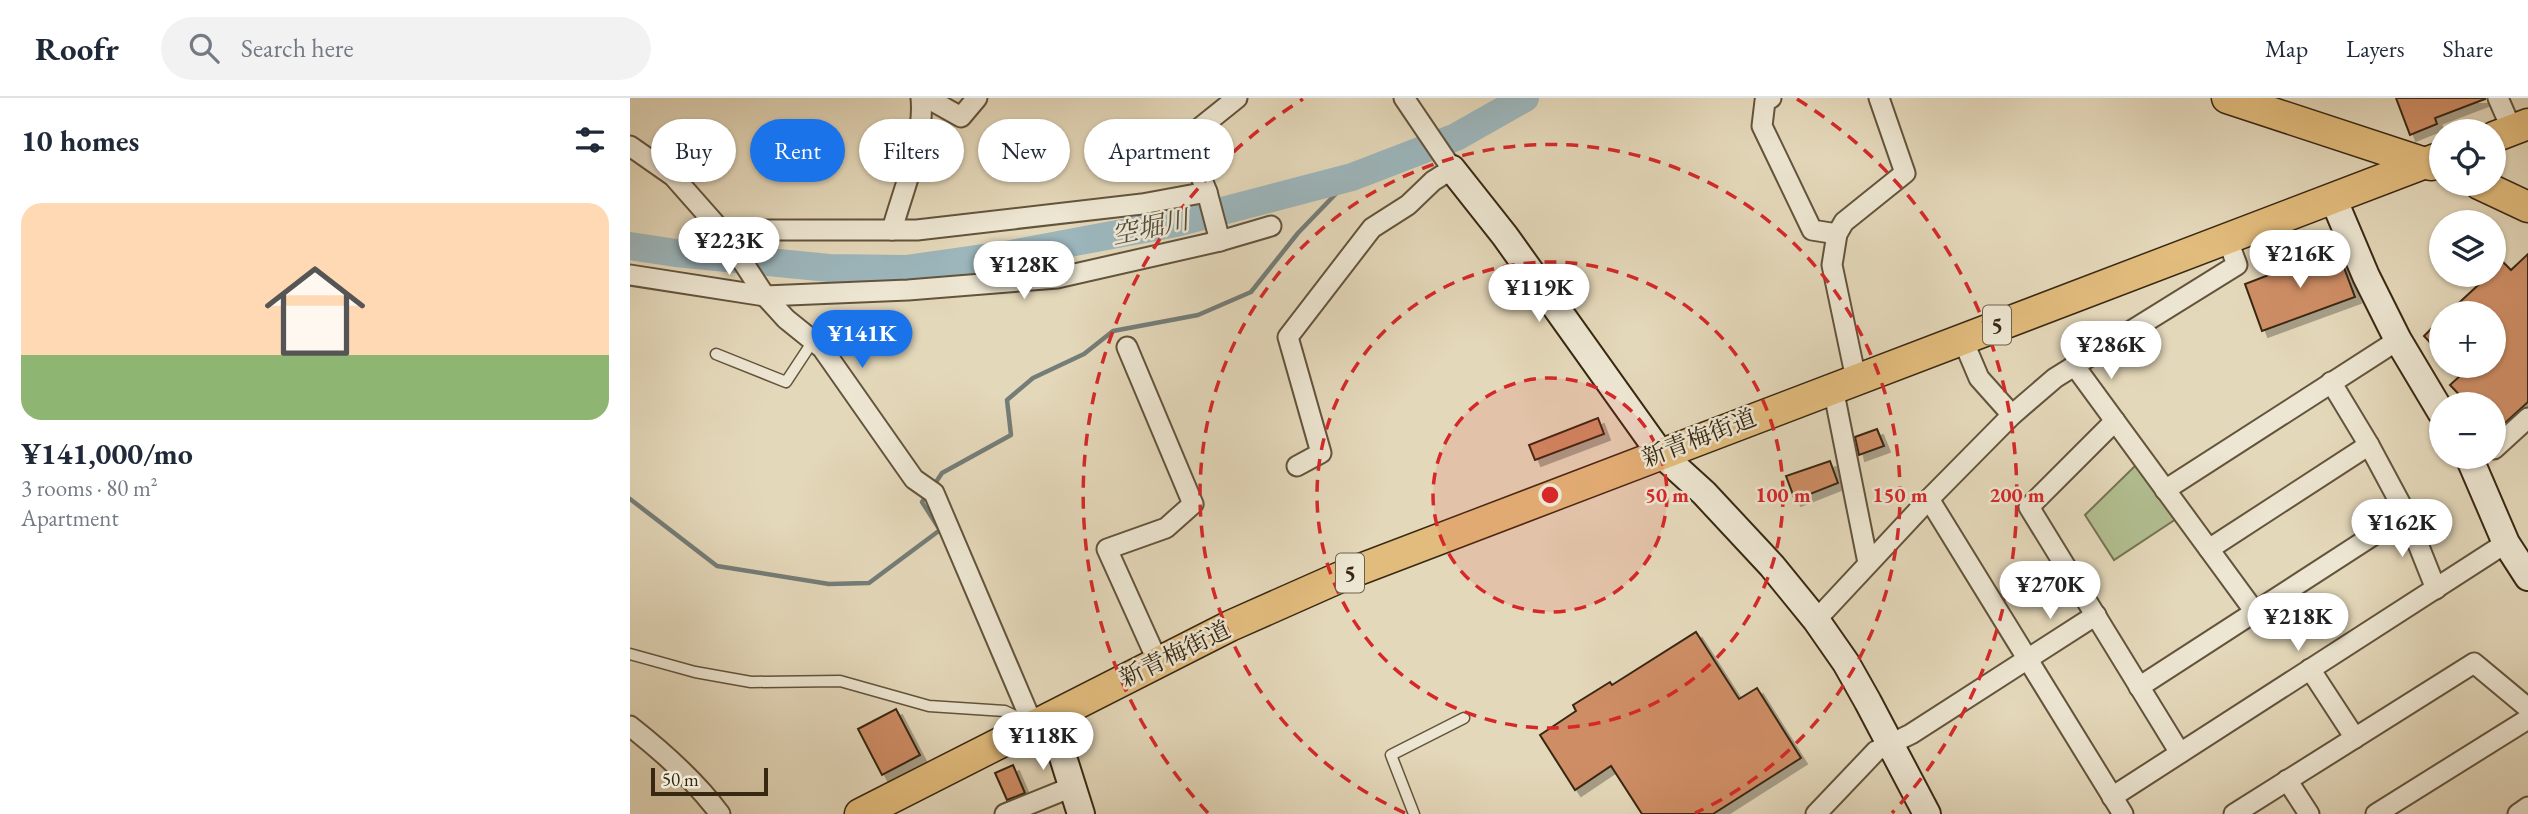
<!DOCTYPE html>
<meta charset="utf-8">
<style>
body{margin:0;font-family:"EB Garamond","Noto Serif JP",serif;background:#f2f2f3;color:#1f2937;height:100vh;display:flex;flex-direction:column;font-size:26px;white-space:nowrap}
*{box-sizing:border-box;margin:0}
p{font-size:23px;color:#747a83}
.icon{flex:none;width:38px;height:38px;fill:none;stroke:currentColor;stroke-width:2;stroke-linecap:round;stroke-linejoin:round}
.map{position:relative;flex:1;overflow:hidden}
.sheet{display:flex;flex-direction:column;background:#fff;width:630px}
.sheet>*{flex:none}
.banner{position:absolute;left:21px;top:21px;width:665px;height:63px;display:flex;gap:14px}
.tools{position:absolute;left:1799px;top:21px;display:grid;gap:14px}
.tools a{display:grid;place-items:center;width:77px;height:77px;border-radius:50%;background:#fff;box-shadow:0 2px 5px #0004;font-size:35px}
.scale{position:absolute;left:21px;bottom:18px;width:117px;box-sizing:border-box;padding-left:7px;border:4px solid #382812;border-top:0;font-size:19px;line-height:24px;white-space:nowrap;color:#382812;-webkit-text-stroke:5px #ede6d2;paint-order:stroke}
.price{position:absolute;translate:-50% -60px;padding:0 16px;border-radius:24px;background:#fff;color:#222;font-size:23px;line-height:46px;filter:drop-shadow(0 2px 4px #0008)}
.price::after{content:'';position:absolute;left:50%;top:42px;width:21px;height:16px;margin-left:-10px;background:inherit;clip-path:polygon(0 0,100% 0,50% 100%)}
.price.active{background:#1a73e8;color:#fff}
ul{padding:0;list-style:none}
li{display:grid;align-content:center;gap:14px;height:371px;padding:0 21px}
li+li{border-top:2px solid #e0e1e3}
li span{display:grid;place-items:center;height:217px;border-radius:21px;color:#555}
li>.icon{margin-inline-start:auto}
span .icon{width:126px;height:126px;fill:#fffc;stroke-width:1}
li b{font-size:30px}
h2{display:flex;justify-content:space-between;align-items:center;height:84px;padding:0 21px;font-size:30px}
.chip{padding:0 24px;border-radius:32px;background:#fff;box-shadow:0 2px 5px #0004;font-size:24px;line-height:63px}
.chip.active{background:#1a73e8;color:#fff}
header{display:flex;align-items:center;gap:42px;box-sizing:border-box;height:98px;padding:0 35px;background:#fff;border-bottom:2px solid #e0e1e3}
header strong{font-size:33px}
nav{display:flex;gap:38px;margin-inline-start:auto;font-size:24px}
.search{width:490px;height:63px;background:#f2f2f3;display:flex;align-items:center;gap:18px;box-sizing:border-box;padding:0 24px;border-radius:38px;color:#747a83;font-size:26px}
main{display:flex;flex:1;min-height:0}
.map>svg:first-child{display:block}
</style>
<header>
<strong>Roofr</strong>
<div class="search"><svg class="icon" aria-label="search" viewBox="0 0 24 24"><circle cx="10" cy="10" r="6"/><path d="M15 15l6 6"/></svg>Search here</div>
<nav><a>Map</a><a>Layers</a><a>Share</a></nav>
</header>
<main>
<section class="sheet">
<h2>10 homes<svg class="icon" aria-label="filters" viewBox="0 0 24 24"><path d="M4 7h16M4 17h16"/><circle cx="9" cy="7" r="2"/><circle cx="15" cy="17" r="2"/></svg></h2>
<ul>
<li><span style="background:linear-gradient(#ffd9b3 70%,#8fb573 0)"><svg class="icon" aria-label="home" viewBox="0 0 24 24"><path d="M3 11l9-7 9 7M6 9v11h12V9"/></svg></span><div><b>¥141,000/mo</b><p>3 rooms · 80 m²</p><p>Apartment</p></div></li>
</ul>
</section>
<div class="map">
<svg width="1898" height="716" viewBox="0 0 1898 716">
<defs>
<filter id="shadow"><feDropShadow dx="6" dy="6" stdDeviation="0" flood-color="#0004"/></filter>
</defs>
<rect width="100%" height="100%" fill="#e4d8ba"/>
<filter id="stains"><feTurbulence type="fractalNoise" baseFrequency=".00286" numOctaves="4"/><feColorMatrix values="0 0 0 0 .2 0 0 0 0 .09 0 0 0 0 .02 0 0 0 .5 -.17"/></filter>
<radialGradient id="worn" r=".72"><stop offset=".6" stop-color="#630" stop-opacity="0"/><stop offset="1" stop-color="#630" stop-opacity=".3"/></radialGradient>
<!-- green -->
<polygon fill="#b2bf91" stroke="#757452" stroke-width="2" points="1507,366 1546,421 1484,462 1455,417"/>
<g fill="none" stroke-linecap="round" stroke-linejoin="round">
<!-- stream -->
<g stroke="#747d78" stroke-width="4.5">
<polyline points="304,387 312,375 381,337 377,302 403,280 454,256 483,233 568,217 621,194 668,135 722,79"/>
<polyline points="0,401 87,468 199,486 239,485 310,432 292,404 297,397"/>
</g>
<!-- river -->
<polyline stroke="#9cb6bc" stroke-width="28" points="0,148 46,155 199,170 276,171 381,156 546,125 722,79 826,39 895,0"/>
</g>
<!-- building -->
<g fill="#ce8d65" stroke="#382812" stroke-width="2" filter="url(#shadow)">
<polygon points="1766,0 1855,0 1855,1 1805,20 1807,26 1780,37"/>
<polygon points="1707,151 1725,199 1632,233 1615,186"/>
<polygon points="1898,156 1898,304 1864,335 1864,306 1838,306 1820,287 1831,277 1822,268 1864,268 1864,215 1818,215 1859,177 1864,177 1864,173 1873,164 1881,172"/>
<polygon points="1811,221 1811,256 1794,238"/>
<polygon points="968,320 974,336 905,362 899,347"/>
<polygon points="1247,331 1254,348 1229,357 1225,339"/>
<polygon points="1200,363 1208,385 1165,402 1156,378"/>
<polygon points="1066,534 1109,601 1127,590 1171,660 1083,716 1012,716 981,668 945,692 910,637 946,613 943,607 980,584 982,587"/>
<polygon points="266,611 290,657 252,677 228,631"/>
<polygon points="383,667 395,695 377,702 365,675"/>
</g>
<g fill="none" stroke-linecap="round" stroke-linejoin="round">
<!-- lane casing -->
<g stroke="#63543c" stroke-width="13">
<g id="lane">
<polyline points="86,256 156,284 183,243"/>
<polyline points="0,556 65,574 121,584 210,583 299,608 375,613 400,625"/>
<polyline points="784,716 761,657 834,620"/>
</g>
</g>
<!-- street casing -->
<g stroke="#63543c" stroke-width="23">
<g id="street">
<polyline points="297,0 331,19 347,0"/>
<polyline points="1141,0 1135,3 1132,28 1182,132 1207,136"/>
<polyline points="1868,0 1882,32"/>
<polyline points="0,48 43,78 96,138 135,198 156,221 192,250 284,381 304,395 403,627"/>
<polyline points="90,132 287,132 512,106 577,94"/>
<path d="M262,132c11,-40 33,-91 29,-132"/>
<polyline points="590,143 577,94 556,41 607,0"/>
<polyline points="0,177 135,198 278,192 427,180 590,143 641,128"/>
<polyline points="1332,240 1349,280 1382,317"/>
<polyline points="497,249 563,406 536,430 477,451 528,564"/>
<polyline points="1444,267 1485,323"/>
<polyline points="1226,281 1202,167 1207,136 1214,124 1275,75 1249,0"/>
<polyline points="1701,284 1739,347 1776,416 1806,491"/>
<polyline points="1203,290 1238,465"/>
<polyline points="1864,351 1898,320"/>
<polyline points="667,368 691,355 658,239 742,130 778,107 803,83 822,71 774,0"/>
<polyline points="1535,392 1768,242"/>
<polyline points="1299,401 1493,716"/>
<polyline points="1579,451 1739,347"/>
<polyline points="1186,522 1299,401 1382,317 1425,280 1607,167 1597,140"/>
<polyline points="1680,571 1725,640"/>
<polyline points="1509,589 1776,416"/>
<path d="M0,628c33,26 65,54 90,88"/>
<polyline points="1550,655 1399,409 1485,323 1625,514"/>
<polyline points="1657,682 1679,716"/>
<polyline points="1482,699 1876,445"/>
<polyline points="375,716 442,689"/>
<polyline points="1186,716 1246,653 1281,636 1466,517"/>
<polyline points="1604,716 1844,565 1898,610"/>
<polyline points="1746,716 1898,621"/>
<polyline points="1888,716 1898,709"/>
</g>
</g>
<!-- secondary casing -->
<g stroke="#382812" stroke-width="30">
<g id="secondary">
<polyline points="822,71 875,138 1030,355 1074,395 1142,468 1186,522 1216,565 1238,604 1297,716"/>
<polyline points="1703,100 1736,178 1768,242 1811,314"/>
<polyline points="1839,359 1876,445 1898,479"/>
<polyline points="420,618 451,716"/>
</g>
</g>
<!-- primary casing -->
<g stroke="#382812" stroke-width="33">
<g id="primary">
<polyline points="1597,0 1801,67"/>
<polyline points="1864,39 1898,26"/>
<polyline points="1849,86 1898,109"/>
<polyline points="230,716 600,528 715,477 1811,59"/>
</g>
</g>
<!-- lane -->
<use href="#lane" stroke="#ede6d2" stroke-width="10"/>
<!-- street -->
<use href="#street" stroke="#ede6d2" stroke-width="19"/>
<!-- secondary -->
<use href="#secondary" stroke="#ede6d2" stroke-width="26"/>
<!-- primary -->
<use href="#primary" stroke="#e2bc7d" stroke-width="30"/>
</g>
<!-- distance rings -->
<circle cx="920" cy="397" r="117" fill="#d62828" fill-opacity=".12"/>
<g fill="none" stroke="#d62828" stroke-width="3.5" stroke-dasharray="12 9">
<circle cx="920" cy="397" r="117"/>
<circle cx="920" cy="397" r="233"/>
<path d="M775 715A350 350 0 1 1 1065 715"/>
<path d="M578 715A467 467 0 0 1 673 1M1167 1A467 467 0 0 1 1262 715"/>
</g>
<g text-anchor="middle" stroke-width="5" stroke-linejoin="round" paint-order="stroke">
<!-- shield labels -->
<g fill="#ede6d2" stroke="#6e614c" stroke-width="2">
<rect x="1353" y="207.5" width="28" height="39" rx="5"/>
<rect x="706" y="455.5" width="28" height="39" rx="5"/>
</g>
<g font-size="23" font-weight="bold" fill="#382812">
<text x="1367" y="235">5</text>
<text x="720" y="483">5</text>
</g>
<!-- street labels -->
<g font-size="24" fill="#382812" stroke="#ede6d2">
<text transform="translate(1069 340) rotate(-21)" y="8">新青梅街道</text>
<text transform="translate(545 556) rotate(-26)" y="8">新青梅街道</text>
</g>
<!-- water labels -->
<g font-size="26" font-style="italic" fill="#514c3c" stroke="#ede6d2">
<text transform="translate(520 129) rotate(-12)" y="9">空堀川</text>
</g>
</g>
<circle cx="920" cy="397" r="10" fill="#d62828" stroke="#ede6d2" stroke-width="3.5"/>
<g font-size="21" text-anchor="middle" font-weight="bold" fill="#d62828" stroke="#ede6d2" stroke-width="5" stroke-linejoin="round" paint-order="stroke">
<text x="1037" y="404">50 m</text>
<text x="1153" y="404">100 m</text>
<text x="1270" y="404">150 m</text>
<text x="1387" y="404">200 m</text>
</g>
<rect width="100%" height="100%" filter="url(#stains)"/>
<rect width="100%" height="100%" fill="url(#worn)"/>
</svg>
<div class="tools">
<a><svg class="icon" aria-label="locate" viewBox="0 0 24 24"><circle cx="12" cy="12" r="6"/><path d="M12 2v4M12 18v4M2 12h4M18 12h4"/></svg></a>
<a><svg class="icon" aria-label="layers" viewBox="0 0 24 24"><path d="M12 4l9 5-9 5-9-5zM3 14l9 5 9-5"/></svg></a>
<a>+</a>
<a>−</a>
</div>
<div class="scale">50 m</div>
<b class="price" style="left:99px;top:179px">¥223K</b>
<b class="price" style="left:1670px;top:192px">¥216K</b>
<b class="price" style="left:394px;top:203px">¥128K</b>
<b class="price" style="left:909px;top:226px">¥119K</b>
<b class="price active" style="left:232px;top:272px">¥141K</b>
<b class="price" style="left:1481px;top:283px">¥286K</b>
<b class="price" style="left:1772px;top:461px">¥162K</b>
<b class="price" style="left:1420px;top:523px">¥270K</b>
<b class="price" style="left:1668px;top:555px">¥218K</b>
<b class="price" style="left:413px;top:674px">¥118K</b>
<div class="banner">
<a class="chip">Buy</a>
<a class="chip active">Rent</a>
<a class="chip">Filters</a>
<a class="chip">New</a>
<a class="chip">Apartment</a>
</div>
</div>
</main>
